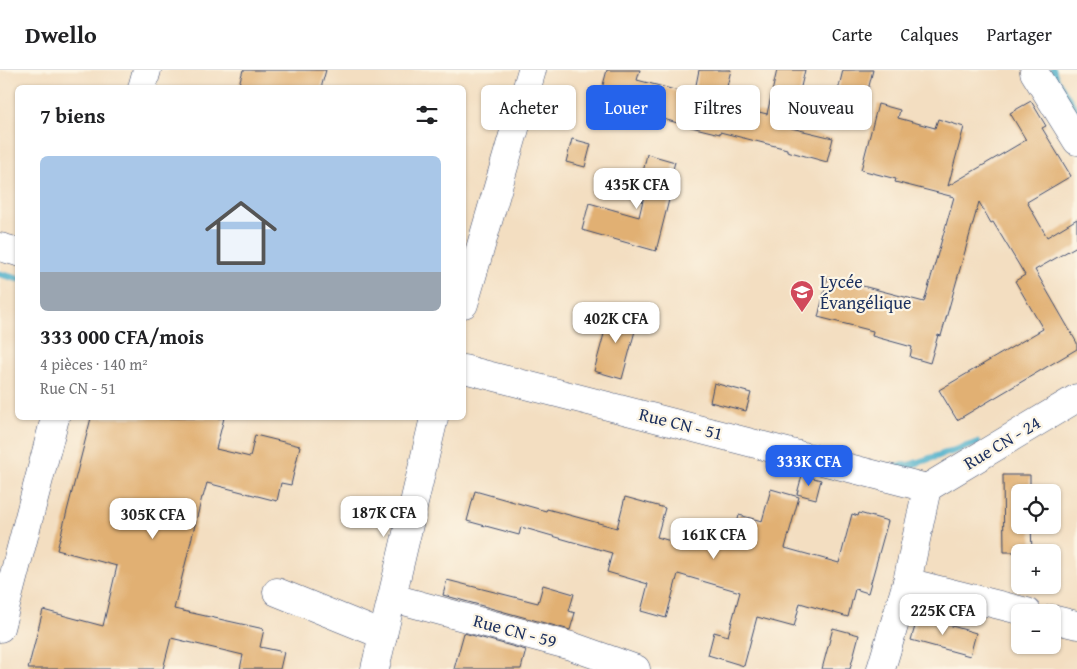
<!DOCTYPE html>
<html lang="fr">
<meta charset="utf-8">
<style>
body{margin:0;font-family:"Gentium Book Plus",serif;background:#f6f6f6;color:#202124;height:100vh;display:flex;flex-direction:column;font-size:19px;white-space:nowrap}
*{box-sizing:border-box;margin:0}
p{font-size:16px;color:#757577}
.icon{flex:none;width:28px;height:28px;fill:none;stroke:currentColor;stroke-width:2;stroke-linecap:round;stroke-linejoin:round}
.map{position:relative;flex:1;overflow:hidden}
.details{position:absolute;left:15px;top:15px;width:451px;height:335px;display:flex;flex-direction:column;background:#fff;border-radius:8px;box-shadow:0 1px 4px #0004}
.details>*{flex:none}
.banner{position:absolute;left:481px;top:15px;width:475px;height:45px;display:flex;gap:10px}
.fabs{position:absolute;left:1011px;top:414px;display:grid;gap:10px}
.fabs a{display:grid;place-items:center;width:50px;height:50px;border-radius:8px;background:#fff;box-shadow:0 1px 4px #0004;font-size:25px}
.price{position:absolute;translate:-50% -42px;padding:0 11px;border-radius:10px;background:#fff;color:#222;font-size:16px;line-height:32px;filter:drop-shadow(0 1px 2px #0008)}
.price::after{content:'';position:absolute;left:50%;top:30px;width:15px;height:11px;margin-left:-8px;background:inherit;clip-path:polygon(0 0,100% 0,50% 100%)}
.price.current{background:#2563eb;color:#fff}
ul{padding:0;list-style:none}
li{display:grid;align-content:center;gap:10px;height:265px;padding:0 25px}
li+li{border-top:1px solid #e0e0e0}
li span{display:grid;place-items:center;height:155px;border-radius:8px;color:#555}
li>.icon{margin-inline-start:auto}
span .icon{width:90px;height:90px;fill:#fffc;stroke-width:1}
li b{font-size:21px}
h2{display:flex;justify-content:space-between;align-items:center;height:60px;padding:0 25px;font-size:21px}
.chip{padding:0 18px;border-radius:8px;background:#fff;box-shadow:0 1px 4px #0004;font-size:18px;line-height:45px}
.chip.current{background:#2563eb;color:#fff}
header{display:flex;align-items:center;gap:30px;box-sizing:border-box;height:70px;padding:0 25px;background:#fff;border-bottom:1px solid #e0e0e0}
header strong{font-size:24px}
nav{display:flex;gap:28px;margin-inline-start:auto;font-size:18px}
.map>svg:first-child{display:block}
</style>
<header>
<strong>Dwello</strong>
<nav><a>Carte</a><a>Calques</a><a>Partager</a></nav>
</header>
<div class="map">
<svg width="1077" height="599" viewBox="0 0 1077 599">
<rect width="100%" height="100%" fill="#fcf5e5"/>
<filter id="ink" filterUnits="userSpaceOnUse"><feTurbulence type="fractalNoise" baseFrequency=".02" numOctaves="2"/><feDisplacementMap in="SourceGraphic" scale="10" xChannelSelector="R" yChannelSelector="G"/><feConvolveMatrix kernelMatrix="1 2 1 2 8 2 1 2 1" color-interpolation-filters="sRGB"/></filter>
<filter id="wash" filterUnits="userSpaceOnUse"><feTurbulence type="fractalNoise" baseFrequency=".0096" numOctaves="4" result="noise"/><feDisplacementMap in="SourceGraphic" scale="20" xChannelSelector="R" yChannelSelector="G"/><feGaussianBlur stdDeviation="1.12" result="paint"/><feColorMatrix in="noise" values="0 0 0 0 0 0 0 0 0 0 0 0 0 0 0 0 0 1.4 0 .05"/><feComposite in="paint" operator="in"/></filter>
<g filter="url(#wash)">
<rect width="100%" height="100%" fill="#f3dec1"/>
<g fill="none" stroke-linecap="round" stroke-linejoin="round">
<!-- stream -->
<g stroke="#4bafcb" stroke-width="7">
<polyline points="1053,0 1056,9 1077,42"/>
<polyline points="0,204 18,209"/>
<polyline points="889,397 910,395 977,373"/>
</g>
</g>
<g id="blocks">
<!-- building -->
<g fill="#e1b073">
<polygon points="243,0 326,0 321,18 238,18"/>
<polygon points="607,0 640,0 637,10 694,25 699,0 731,0 723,33 767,44 777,0 805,0 791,58 833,68 827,92 787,81 787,79 720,62 720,64 691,57 599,30"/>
<polygon points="843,0 873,0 865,32 837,25"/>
<polygon points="1031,31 1046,56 1042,58 1071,106 1027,132 1047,167 1077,149 1077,176 1035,200 1077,273 1077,279 957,350 939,320 1043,259 1015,211 1025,205 993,152 991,153 979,132 941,266 938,265 930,293 910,287 912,277 872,266 873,261 818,247 828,207 924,232 954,127 895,112 896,109 861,100 878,34 900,40 898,48 935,58 938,49 964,57 948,116 1026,70 1010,43"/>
<polygon points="572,69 591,74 585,97 566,92"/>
<polygon points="647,84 675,92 667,121 671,122 656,181 582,160 589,133 639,147 648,109 642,107"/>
<polygon points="611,238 639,246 622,309 594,301"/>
<polygon points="714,313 751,323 746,341 710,332"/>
<polygon points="91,348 224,348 216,379 250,387 255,365 300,376 291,415 281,413 277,431 207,413 203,427 202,427 174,539 264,559 260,577 284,582 280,599 240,599 243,585 171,568 163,599 28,599 43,540 103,556 117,496 57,480"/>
<polygon points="802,405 821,410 816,429 797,424"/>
<polygon points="1003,405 1030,405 1030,422 1020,422 1020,455 1031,455 1032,482 1004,482"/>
<polygon points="771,419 799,427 785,478 839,493 852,444 858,446 859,443 888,451 868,523 855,519 848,547 800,533 794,557 757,547 744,596 708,585 714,562 728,566 740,522 678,504 666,548 641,541 648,514 607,502 612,483 521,457 519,465 467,451 475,421 546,441 547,439 617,458 625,427 665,438 657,467 691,477 697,453 735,463 739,445 762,451"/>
<polygon points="447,510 538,533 543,515 574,524 569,541 575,543 570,560 443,525"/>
<polygon points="918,546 976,563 970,586 911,570"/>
<polygon points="833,558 859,565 850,599 822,599"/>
<polygon points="464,563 526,580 521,599 454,599"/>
</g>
</g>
</g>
<g filter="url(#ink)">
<use href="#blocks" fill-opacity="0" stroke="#3b496d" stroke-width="1"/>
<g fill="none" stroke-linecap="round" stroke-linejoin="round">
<!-- minor casing -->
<g stroke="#3b496d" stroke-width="29">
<g id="minor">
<polyline points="1034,2 1077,71"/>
<polyline points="142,18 147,0"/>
<polyline points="0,177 18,182"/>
<polyline points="464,234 532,0"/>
<polyline points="464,299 927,418"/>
<polyline points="927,418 1077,328"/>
<polyline points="907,512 1027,542"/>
<polyline points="277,522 383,565"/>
<polyline points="393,528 571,576 636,599"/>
<polyline points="1052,549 1077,555"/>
<polyline points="0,558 55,348"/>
<polyline points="375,599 434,348"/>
<polyline points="881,599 907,512 927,418"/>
</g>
</g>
<!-- minor -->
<use href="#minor" stroke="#fff" stroke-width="28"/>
</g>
</g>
<!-- icons -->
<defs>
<g id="school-pin" transform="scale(1.25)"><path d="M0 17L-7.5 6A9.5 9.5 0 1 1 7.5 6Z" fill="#d1495b" stroke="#fcf5e5"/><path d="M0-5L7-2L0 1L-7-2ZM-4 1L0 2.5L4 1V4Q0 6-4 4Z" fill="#fff"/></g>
</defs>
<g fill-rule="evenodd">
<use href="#school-pin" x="802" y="222"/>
</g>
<g text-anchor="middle" stroke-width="4.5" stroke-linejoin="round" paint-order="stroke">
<!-- poi labels -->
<g font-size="18" fill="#1b2f5e" stroke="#fcf5e5" text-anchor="start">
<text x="820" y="218">Lycée<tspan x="820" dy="21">Évangélique</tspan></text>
</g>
<!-- street labels -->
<g font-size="18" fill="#1b2f5e" stroke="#fcf5e5">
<text transform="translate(681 354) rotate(14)" y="6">Rue CN - 51</text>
<text transform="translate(1002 373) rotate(-31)" y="6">Rue CN - 24</text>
<text transform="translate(515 561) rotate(15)" y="6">Rue CN - 59</text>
</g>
</g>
</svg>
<div class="fabs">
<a><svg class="icon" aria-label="locate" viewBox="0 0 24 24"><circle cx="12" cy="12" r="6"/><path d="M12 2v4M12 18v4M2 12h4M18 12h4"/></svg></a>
<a>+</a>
<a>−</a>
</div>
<b class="price" style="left:637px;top:140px">435K CFA</b>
<b class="price" style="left:616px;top:274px">402K CFA</b>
<b class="price current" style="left:809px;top:417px">333K CFA</b>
<b class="price" style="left:384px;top:468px">187K CFA</b>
<b class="price" style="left:153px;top:470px">305K CFA</b>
<b class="price" style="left:714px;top:490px">161K CFA</b>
<b class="price" style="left:943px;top:566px">225K CFA</b>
<div class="banner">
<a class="chip">Acheter</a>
<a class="chip current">Louer</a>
<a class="chip">Filtres</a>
<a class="chip">Nouveau</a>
</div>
<section class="details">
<h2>7 biens<svg class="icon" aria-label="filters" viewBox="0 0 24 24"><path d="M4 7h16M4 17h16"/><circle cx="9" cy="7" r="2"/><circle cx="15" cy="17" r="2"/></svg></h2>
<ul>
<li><span style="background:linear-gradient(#a9c7e8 75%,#9aa5b1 0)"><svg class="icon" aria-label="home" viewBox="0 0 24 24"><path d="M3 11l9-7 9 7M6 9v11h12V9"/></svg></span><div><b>333 000 CFA/mois</b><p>4 pièces · 140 m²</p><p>Rue CN - 51</p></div></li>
</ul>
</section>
</div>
